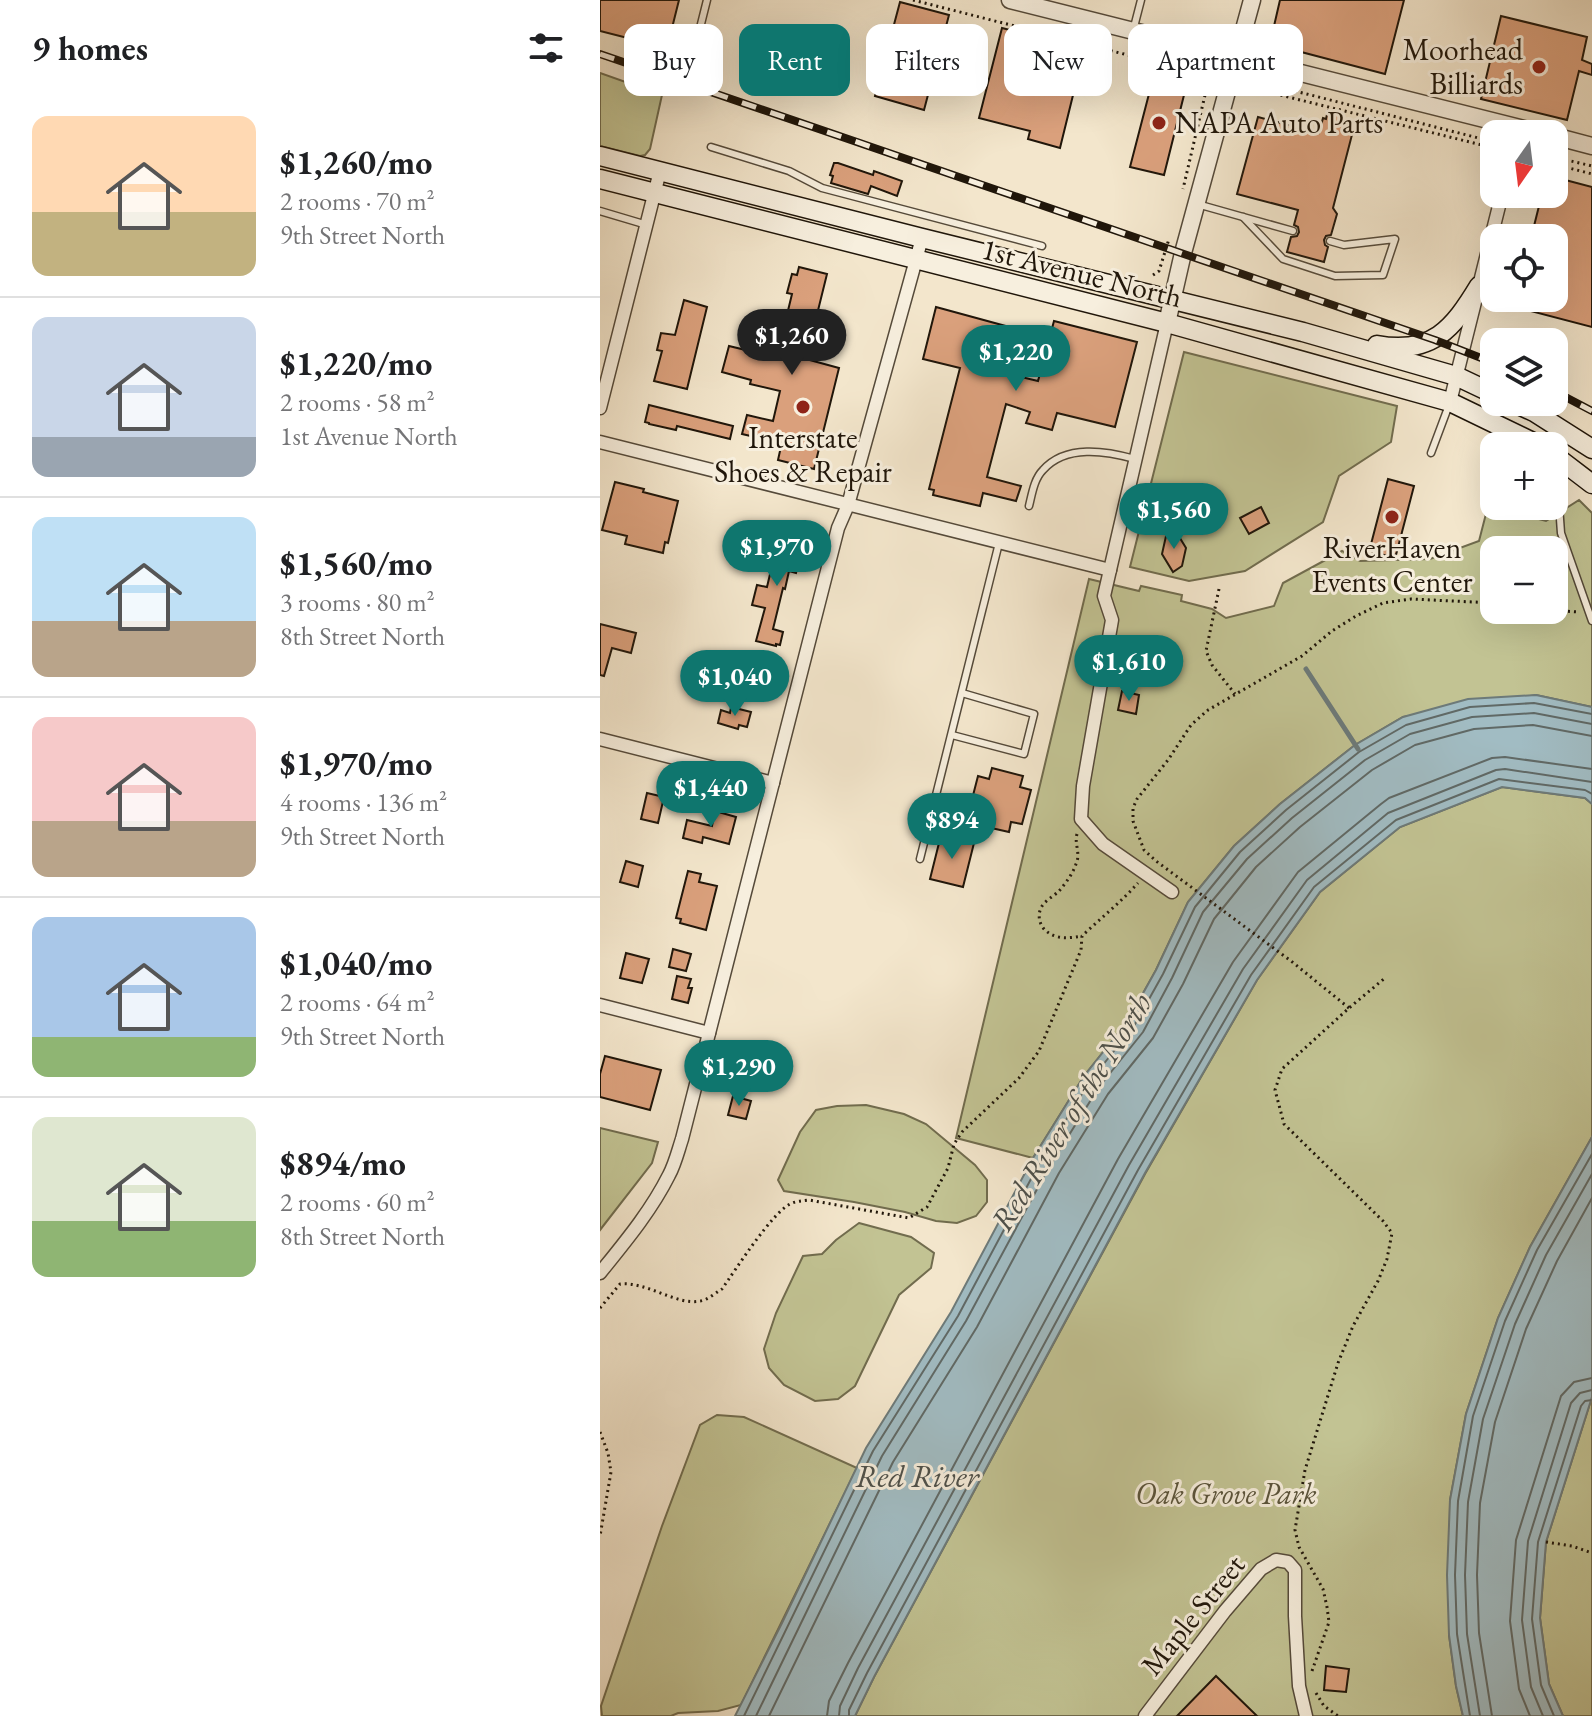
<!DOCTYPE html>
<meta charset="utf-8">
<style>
body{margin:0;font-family:"EB Garamond",serif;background:#f6f6f6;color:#202124;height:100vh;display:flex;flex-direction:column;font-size:30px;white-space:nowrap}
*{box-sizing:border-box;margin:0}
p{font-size:26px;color:#757577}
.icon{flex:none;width:44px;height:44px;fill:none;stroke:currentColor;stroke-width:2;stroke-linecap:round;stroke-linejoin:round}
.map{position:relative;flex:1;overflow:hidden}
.side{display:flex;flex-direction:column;background:#fff;width:600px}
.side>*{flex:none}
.hud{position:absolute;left:24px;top:24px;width:760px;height:72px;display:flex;gap:16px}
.needle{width:52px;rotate:194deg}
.tools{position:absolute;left:880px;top:120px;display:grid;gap:16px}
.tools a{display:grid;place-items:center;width:88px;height:88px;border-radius:16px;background:#fff;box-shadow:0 8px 32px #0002;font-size:40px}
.price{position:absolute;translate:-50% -68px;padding:0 18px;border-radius:28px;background:#0f766e;color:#fff;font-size:26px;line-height:52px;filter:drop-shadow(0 2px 4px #0008)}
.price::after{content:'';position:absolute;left:50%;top:48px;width:24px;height:18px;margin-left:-12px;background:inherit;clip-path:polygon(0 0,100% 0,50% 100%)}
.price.active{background:#222;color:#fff}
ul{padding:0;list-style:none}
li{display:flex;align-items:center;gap:24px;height:200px;padding:0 32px}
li+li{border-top:2px solid #e0e0e0}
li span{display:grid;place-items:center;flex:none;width:224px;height:160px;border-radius:16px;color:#555}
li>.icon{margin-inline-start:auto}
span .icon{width:96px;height:96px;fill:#fffc;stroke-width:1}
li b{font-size:34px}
h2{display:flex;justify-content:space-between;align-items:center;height:96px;padding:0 32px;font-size:34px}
.chip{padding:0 28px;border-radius:16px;background:#fff;box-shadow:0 8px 32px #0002;font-size:28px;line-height:72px}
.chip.active{background:#0f766e;color:#fff}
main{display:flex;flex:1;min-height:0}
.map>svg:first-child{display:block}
</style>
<main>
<section class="side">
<h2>9 homes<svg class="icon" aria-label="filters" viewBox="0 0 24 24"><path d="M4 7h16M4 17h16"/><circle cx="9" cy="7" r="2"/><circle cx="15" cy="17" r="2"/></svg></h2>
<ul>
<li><span style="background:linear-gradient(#ffd9b3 60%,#c2b280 0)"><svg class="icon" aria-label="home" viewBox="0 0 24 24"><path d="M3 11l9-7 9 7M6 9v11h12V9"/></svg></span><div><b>$1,260/mo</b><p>2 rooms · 70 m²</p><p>9th Street North</p></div></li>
<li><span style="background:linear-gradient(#c9d6e8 75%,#9aa5b1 0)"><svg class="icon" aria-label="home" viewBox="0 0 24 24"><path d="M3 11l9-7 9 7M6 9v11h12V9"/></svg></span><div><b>$1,220/mo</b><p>2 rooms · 58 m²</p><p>1st Avenue North</p></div></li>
<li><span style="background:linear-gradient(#bfe0f5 65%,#b9a48a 0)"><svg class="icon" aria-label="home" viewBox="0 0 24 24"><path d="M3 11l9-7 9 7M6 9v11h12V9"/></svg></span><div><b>$1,560/mo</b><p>3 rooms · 80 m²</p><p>8th Street North</p></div></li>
<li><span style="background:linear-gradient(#f6c9c9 65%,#b9a48a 0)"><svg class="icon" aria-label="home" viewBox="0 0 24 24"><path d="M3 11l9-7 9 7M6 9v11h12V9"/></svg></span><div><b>$1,970/mo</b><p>4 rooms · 136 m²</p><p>9th Street North</p></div></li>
<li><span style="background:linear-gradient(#a9c7e8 75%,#8fb573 0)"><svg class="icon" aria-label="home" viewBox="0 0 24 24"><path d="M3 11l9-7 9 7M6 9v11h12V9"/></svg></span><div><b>$1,040/mo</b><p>2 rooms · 64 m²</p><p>9th Street North</p></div></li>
<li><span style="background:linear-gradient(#dfe7d0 65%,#8fb573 0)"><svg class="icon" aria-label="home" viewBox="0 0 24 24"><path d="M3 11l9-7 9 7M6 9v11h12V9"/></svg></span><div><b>$894/mo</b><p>2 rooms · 60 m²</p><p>8th Street North</p></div></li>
</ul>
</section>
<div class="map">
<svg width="992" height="1716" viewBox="0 0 992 1716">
<rect width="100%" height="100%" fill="#f3e6cc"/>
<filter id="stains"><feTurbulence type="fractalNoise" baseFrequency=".0025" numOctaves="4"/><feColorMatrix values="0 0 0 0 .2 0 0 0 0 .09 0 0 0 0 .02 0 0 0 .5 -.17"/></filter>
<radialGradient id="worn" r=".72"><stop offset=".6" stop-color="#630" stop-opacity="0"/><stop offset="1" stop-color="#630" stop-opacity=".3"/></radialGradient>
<!-- green -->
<g fill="#c2c393" stroke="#716c4e" stroke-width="2" fill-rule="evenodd">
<polygon points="0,73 62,95 50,149 45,155 40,156 0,146"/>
<polygon points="584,352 797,406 791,442 739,476 723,522 645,571 589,581 530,567"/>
<path d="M979,500l13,13v194l-56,-12 -133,22 -48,28 -75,59 -46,42 -46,56 -32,68 -29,52 -43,54 -51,82 -77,-20 133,-559 50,12 2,-5 41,9 -1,6 31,8 14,9 48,-12 9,-23 59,-32 18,10 70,-2 49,-18 9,-35 58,15zM894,550h60v60h-60z"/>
<polygon points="902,787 985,798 992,804 992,1137 930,1247 898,1318 866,1414 850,1500 849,1635 856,1686 863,1716 255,1716 274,1677 545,1174 657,980 720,892 800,827"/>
<polygon points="266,1105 304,1114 326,1124 375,1165 387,1180 387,1202 376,1216 357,1223 336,1221 305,1212 254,1202 184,1191 178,1180 200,1132 216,1110 237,1106"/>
<polygon points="0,1128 58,1142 52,1163 0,1230"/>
<polygon points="259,1223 311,1237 334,1253 331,1268 299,1295 255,1386 238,1399 215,1401 184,1385 169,1368 164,1349 176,1313 203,1256 222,1254 236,1240"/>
<polygon points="992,1397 992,1716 963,1716 949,1684 940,1618 946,1542"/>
<polygon points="117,1415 144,1417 257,1468 141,1705 118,1711 78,1713 71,1716 2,1716 1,1706 62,1526 100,1425"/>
</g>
<!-- water -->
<g fill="#a1bcc3" stroke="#6d7a79" stroke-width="2">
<polygon points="936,695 992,707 992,804 985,798 902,787 800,827 720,892 657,980 545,1173 274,1677 255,1716 135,1716 182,1623 266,1448 351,1312 433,1158 484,1076 527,1022 556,970 588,902 634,846 680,804 755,745 803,717 868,699"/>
<polygon points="992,1137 992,1397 946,1542 940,1618 949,1684 963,1716 863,1716 856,1686 849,1635 847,1575 850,1500 866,1414 898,1318 930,1247"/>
</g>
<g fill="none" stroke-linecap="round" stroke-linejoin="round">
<!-- shore -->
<g stroke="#606966" stroke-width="2">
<polyline points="144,1716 273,1451 358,1316 440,1162 490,1081 534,1026 563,974 595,907 640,852 686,810 759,752 806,725 870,707 934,703 992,714"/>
<polyline points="156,1716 282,1456 366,1321 449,1167 499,1087 543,1032 572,978 603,912 647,859 692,818 765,760 810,734 872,717 934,713 992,724"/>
<polyline points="169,1716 293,1462 377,1327 459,1173 508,1094 553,1038 583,984 614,919 656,867 700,827 772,770 815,745 874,729 933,725 992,736"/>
<polyline points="227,1716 229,1701 248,1663 518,1159 633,962 698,872 781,804 789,798 892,758 905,757 992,769"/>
<polyline points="239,1716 240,1706 258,1668 529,1165 643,969 707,880 788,813 896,770 905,769 992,782"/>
<polyline points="249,1716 249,1710 267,1673 538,1170 651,975 714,887 796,820 899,779 985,790 992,794"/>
<polyline points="870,1716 857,1634 855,1575 858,1501 873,1416 905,1321 937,1250 992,1154"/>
<polyline points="880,1716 867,1634 865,1575 868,1502 883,1419 915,1324 946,1255 992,1174"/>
<polyline points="892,1716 879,1633 877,1575 880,1503 895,1422 926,1329 957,1261 992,1198"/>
<polyline points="930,1716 919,1689 910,1621 916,1540 961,1396 974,1382 992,1378"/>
<polyline points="943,1716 931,1687 922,1620 928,1541 971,1403 980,1393 992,1390"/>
<polyline points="954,1716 941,1685 932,1619 938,1542 981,1406 985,1401 992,1400"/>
</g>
<!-- stream -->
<polyline stroke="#6d7a79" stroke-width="5" points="706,669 758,749"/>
</g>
<!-- building -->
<g fill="#daa07c" stroke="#20160a" stroke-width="2">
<polygon points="0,0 79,0 67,48 0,31"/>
<polygon points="680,0 804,0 785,74 686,48 688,43 671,39"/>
<polygon points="300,2 349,15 324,110 275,96"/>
<polygon points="901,16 987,37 982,60 992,64 992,75 979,71 967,120 881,99"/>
<polygon points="402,28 490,50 482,84 476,83 460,148 428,139 430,131 379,118"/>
<polygon points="556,67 582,73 588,79 564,175 530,167"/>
<polygon points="728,110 742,113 740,123 754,127 733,208 737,214 731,235 726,236 724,240 725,245 728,247 724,262 687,252 691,237 697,236 699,232 698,227 694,225 698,210 637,194 658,117 719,133 723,118 726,119"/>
<polygon points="234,163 238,163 273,175 274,171 302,181 297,196 271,186 268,194 231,183 233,176 230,175"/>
<polygon points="954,177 992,187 992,327 896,302 896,298 954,298 954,238 931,238 942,194 954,194"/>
<polygon points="199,267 227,274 206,359 239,368 214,469 178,460 182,442 156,435 155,437 142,434 147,415 173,421 180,391 150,384 151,380 122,372 129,346 158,353 159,348 178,352 192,294 187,293 192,274 197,275"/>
<polygon points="84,300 107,307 87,389 54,381 62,351 57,350 61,333 75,335"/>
<polygon points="336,307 413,328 410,337 423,340 413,375 438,381 454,321 537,342 515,427 457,413 452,430 426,423 430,412 406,404 387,477 421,486 416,501 383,493 380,506 333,495 334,490 329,489 360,368 323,359"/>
<polygon points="49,405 133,426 130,439 77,426 76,430 49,424 49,423 45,422"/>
<polygon points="788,479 814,486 796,555 793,554 791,557 773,552 774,549 770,548"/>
<polygon points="15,482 44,489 43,492 78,501 68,543 65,542 63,553 25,544 27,536 2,530"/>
<polygon points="661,507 669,523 649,534 640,518"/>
<polygon points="575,530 586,548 582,566 573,572 562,554 566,536"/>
<polygon points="185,534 205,539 196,573 189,571 185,589 183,588 173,629 183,632 180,645 176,644 176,646 156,641 165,608 152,605 157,585 167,587 175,553 180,554"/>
<polygon points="0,624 36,633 31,653 12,648 4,676 0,675"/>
<polygon points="142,660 155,663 154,668 162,670 158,685 129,678 132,663 140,665"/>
<polygon points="522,691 539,695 536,714 518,710"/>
<polygon points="131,707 151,712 147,727 139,725 138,729 118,723 121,710 130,713"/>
<polygon points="392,768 423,776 420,787 431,790 422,824 411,822 409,832 378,825 380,814 369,811 378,776 389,779"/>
<polygon points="47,793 64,797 58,823 41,819"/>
<polygon points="115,811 136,817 129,844 103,837 102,843 83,838 87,820 112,826"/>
<polygon points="341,835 374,843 363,887 330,879"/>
<polygon points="26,861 43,866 38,887 20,882"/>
<polygon points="88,871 101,874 99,882 117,886 106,930 80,923 81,919 76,918"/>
<polygon points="73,949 91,954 86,971 69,967"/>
<polygon points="26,953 49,959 42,983 20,978"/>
<polygon points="77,976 91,979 88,988 92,988 88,1003 72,999"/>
<polygon points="5,1056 61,1070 50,1110 0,1097 0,1074"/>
<polygon points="133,1096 151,1101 146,1119 128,1115"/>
<polygon points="726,1666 749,1669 746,1692 724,1690"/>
<polygon points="616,1676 657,1716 577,1716"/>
</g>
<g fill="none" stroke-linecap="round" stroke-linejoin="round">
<!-- service casing -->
<g stroke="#554a3a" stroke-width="9">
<g id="service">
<polyline points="533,31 541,0"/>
<polyline points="90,68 107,0"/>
<polyline points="111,147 189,171 222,188 442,246"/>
<polyline points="597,204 693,231"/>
<polyline points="0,211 47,225"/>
<polyline points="643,217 683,259 735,276 783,275 795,239 744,245 730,241"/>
<polyline points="831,453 849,405"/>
<polyline points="959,505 961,533 992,621"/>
<path d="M429,506c3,-12 5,-27 14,-36 23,-26 63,-19 92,-11"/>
<polyline points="352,735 424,754 434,714 362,693"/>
<polyline points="320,859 399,543"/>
</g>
</g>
<!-- minor casing -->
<g stroke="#554a3a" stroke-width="15">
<g id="minor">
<polyline points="567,323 504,596 512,620 483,786 481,819 503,844 572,892"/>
<polyline points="850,402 902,194"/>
<polyline points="0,408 60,171"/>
<polyline points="0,442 510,570"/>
<polyline points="0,739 173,783"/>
<polyline points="0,1005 109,1033"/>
<path d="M0,1273c25,-31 51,-62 69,-98 6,-11 9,-24 13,-36l156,-611 10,-23 74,-267"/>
<polyline points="545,1716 625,1611 661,1569 676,1560 688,1562 695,1570 695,1616 699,1686 706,1716"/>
</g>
</g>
<!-- tertiary casing -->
<g stroke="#554a3a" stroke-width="19">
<g id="tertiary">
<polyline points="410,0 944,134"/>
<polyline points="954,136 992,146"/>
<polyline points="567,323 583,253 652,0"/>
</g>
</g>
<!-- secondary casing -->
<g stroke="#20160a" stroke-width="21">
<g id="secondary">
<polyline points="0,156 322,238 703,332 856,376 894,394"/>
<polyline points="0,179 567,323 850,402 941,446"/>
<path d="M777,345c55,10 76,-16 102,-59"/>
<polyline points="912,402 934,412 992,449"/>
<polyline points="954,455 992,484"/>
</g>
</g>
<!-- path -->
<g stroke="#20160a" stroke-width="3" stroke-dasharray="2 4" stroke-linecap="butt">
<polyline points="313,0 602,74 609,78 583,189"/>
<polyline points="485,71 490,72 492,61 496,62"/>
<polyline points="495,77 492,77 497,58 499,59"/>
<polyline points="660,82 894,142"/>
<polyline points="657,93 668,92 894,148"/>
<polyline points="954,157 992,166"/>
<polyline points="954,164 992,174"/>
<polyline points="553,275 559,271 569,239"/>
<polyline points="619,589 606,651 612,665 635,694"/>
<polyline points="950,610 978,612"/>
<path d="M477,834c-3,10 4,19 -1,30 -3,9 -10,19 -17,27 -5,5 -15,10 -18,17 -4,8 -1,18 5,23 11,9 24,7 36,5"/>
<polyline points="749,1008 691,961 556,861 544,850 533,821 533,808 537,799 568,760 591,725 608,710 702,656 732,631 756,616 783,603 811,599 894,603"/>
<path d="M0,1308l20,-24c26,-3 57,22 80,17 8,-1 15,-8 22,-12 14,-20 50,-76 68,-85 6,-3 12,-3 19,-4l100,18 18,-11 21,-39 6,-24 8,-12 57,-54 20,-27 42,-101 1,-14c19,-18 39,-34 56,-53"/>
<polyline points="0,1432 8,1453 11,1472 0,1536"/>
<polyline points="946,1542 972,1546 992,1553"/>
<polyline points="712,1671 729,1622 727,1607 723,1589 699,1547 695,1530 705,1470 738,1363 753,1326 778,1281 787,1259 792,1233 783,1221 684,1124 675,1090 682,1069 749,1008 785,978"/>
<polyline points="716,1693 724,1706 738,1716"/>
</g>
<!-- service -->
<use href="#service" stroke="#f7efde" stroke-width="6"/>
<!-- minor -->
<use href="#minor" stroke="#f7efde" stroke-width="12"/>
<!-- tertiary -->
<use href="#tertiary" stroke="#f7efde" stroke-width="16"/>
<!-- secondary -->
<use href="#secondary" stroke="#f7efde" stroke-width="18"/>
<!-- rail casing -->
<g stroke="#20160a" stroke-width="8">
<g id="rail">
<polyline points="0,54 835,340 894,363"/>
<polyline points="954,391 992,411"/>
</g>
</g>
<!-- rail -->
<use href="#rail" stroke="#f7efde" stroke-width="5" stroke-dasharray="15" stroke-linecap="butt"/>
</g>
<!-- markers -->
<g fill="#8f2418" stroke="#f7efde" stroke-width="3">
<circle cx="939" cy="67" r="8"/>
<circle cx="559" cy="123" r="8"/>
<circle cx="203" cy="407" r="8"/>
<circle cx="792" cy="517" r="8"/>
</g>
<g text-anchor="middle" stroke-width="6" stroke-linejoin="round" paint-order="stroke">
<!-- poi labels -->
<g font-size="30" fill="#20160a" stroke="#f7efde">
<text x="923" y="60" text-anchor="end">Moorhead<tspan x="923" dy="34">Billiards</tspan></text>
<text x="575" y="133" text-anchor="start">NAPA Auto Parts</text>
<text x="203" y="448">Interstate<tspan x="203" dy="34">Shoes &amp; Repair</tspan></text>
<text x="792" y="558">RiverHaven<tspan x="792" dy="34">Events Center</tspan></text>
</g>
<!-- street labels -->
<g font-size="30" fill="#20160a" stroke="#f7efde">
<text transform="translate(482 273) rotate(14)" y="10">1st Avenue North</text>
<text transform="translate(593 1615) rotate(-51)" y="10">Maple Street</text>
</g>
<!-- park labels -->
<g font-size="30" font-style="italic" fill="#59533a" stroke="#f7efde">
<text x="626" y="1504">Oak Grove Park</text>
</g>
<!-- water labels -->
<g font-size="32" font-style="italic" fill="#4d504b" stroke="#f7efde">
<text transform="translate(471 1112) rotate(-58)" y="11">Red River of the North</text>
<text x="317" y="1487">Red River</text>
</g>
</g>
<rect width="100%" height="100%" filter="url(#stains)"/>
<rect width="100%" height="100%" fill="url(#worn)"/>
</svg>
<div class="tools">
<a><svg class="needle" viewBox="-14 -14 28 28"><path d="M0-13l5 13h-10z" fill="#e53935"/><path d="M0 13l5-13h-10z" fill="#757577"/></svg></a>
<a><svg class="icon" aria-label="locate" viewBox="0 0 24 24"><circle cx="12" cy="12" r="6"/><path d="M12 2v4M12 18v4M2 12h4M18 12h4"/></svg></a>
<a><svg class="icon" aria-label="layers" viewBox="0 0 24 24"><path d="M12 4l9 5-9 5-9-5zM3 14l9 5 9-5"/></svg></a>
<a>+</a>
<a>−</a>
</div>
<b class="price active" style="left:192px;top:377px">$1,260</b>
<b class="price" style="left:416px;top:393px">$1,220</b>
<b class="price" style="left:574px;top:551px">$1,560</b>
<b class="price" style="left:177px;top:588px">$1,970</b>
<b class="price" style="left:529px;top:703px">$1,610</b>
<b class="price" style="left:135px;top:718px">$1,040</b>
<b class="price" style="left:111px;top:829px">$1,440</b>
<b class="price" style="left:352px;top:861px">$894</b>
<b class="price" style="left:139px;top:1108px">$1,290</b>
<div class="hud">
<a class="chip">Buy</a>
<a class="chip active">Rent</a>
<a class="chip">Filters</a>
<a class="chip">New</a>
<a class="chip">Apartment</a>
</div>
</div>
</main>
